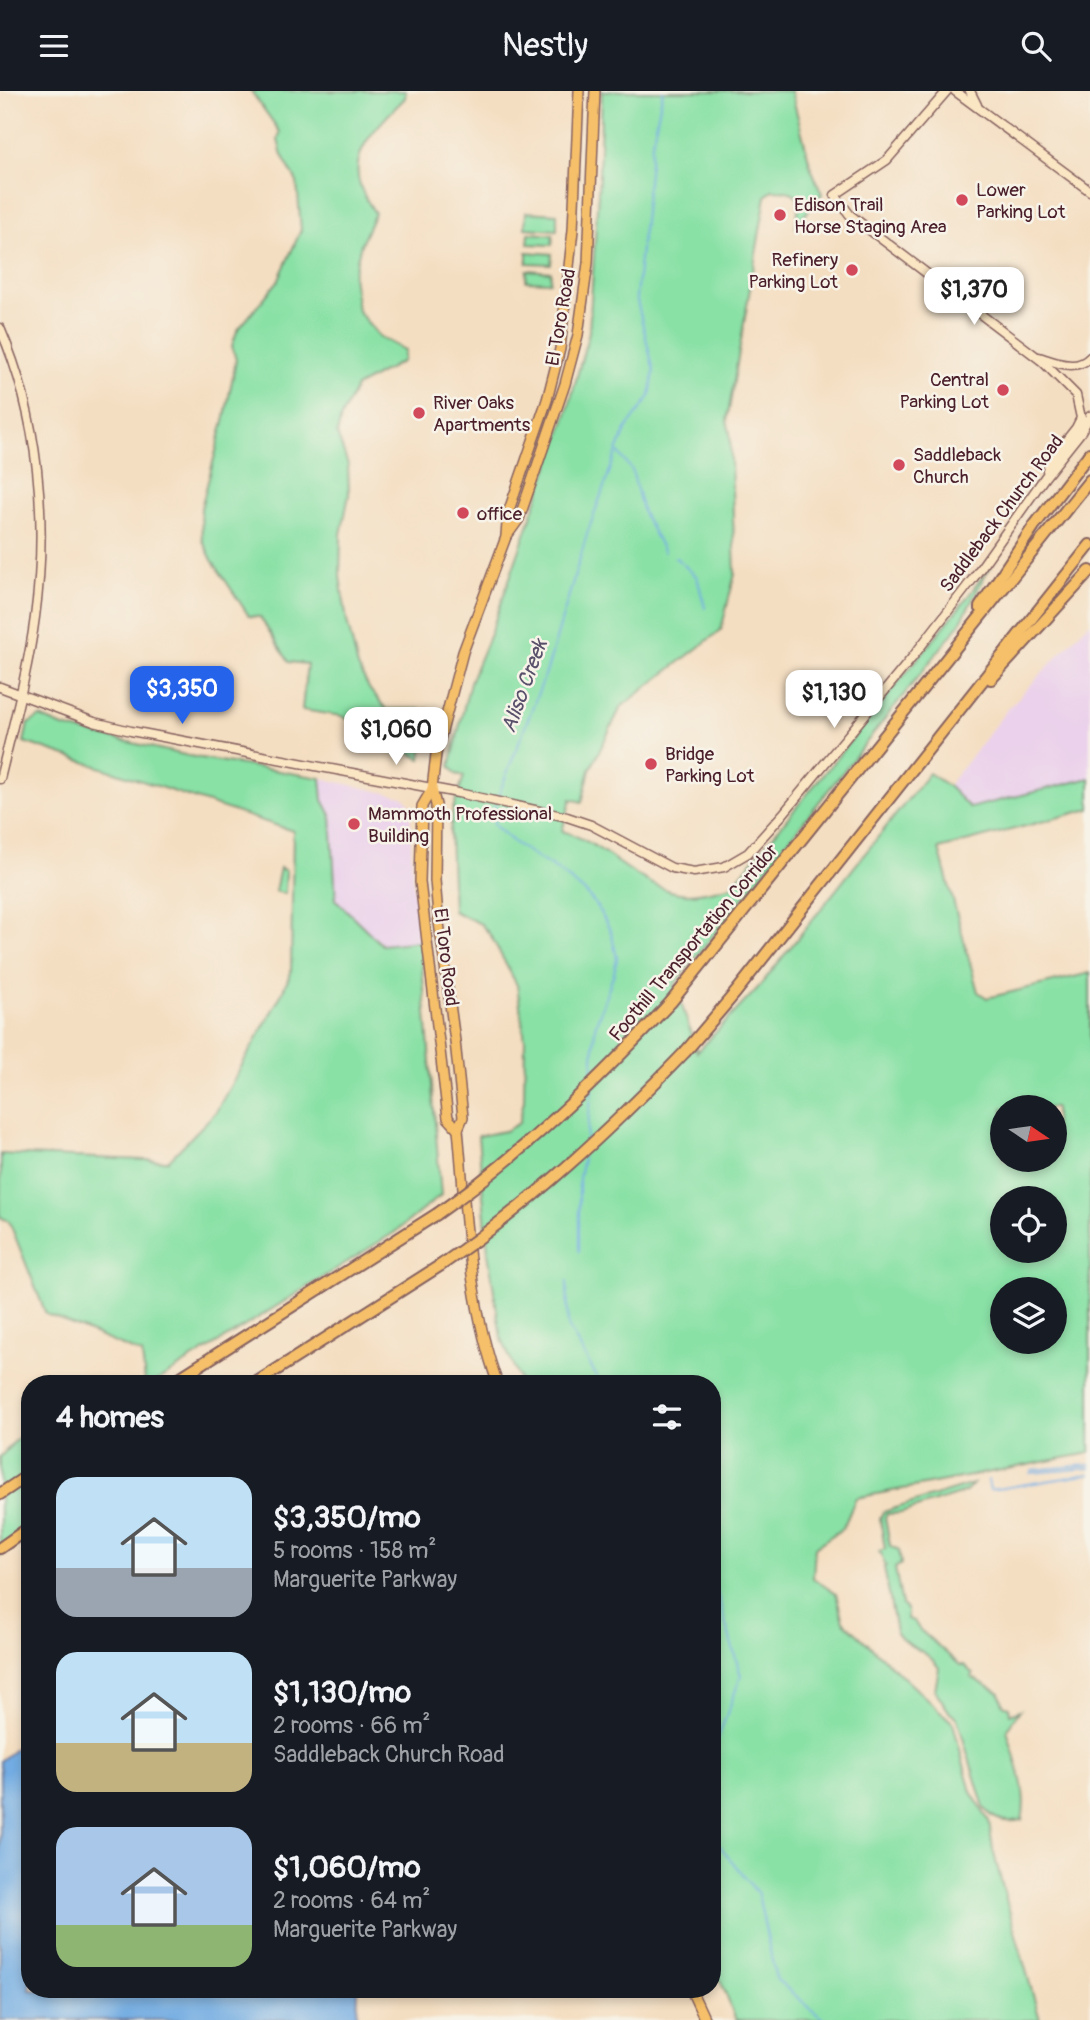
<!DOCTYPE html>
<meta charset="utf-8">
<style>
body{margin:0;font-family:Pangolin,sans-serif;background:#20242c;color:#f1f3f6;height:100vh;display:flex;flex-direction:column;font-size:26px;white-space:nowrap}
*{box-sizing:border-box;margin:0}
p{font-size:23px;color:#9ea1a6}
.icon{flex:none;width:38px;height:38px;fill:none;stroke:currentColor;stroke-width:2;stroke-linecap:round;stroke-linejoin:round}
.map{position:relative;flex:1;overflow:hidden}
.side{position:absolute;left:21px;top:1284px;width:700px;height:623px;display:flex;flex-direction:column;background:#171b24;border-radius:28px;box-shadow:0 4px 10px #0003}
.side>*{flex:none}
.needle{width:46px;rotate:103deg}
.fabs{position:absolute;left:990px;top:1004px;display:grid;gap:14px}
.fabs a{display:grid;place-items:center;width:77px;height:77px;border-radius:50%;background:#171b24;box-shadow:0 4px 10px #0003;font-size:35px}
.price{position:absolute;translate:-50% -60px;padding:0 16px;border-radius:14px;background:#fff;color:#222;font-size:23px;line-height:46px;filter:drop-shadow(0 2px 4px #0008)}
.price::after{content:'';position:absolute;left:50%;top:42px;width:21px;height:16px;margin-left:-10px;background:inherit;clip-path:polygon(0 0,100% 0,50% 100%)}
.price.current{background:#2563eb;color:#fff}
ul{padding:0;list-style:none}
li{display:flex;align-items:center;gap:21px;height:175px;padding:0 35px}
li span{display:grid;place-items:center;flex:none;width:196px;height:140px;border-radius:21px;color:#555}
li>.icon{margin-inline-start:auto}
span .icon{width:84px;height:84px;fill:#fffc;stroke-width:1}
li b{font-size:30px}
h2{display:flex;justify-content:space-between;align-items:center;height:84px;padding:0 35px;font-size:30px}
header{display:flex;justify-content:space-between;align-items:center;height:91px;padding:0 35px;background:#171b24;font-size:32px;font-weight:600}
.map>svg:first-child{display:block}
</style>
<header><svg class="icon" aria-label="menu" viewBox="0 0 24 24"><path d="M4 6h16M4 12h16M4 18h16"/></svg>Nestly<svg class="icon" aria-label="search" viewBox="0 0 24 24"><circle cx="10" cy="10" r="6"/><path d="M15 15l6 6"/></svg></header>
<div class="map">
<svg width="1090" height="1929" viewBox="0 0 1090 1929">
<rect width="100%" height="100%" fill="#f7f3e8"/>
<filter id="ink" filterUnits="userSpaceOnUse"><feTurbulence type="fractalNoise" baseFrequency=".0143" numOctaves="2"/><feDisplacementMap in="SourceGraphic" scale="14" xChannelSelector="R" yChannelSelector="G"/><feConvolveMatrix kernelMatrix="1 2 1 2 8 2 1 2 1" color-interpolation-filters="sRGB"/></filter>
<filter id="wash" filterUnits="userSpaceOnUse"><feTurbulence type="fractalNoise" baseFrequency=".00686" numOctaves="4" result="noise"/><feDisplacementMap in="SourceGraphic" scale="28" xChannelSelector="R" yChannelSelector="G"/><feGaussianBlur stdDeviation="1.57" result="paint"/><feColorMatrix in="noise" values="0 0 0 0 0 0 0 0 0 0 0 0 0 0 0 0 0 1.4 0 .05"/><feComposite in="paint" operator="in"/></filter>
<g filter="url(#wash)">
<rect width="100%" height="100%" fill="#f4dec1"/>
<!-- built -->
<g fill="#ebd1eb">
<polygon points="1090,531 1090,687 970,717 948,695 1006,620"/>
<polygon points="321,687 403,706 410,713 412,784 420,850 382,854 336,809 331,724 323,710"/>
</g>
<!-- green -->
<g fill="#89e1a6" stroke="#6a8068" stroke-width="2" fill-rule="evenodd">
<path d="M251,0h155l-1,7c-23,24 -59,53 -44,90 3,9 9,17 14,25l-14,31 -8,32 5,35 21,25 26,14 -2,11 -47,26 -15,30 -4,17 11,31 1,30 -8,39 -1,43 7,44 11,46 12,23 16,19h43l-8,50 -79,-43 -40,-6 5,-46 -18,-2 -29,-45 -11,-1 -37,-56 -10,-21 -1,-31 24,-91 11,-57 -4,-14 5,-15 41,-50 23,-51 -4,-48 -15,-27 -4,-15 2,-8z"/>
<path d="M602,0h189l20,77 11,26 -26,32c4,-28 8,-36 -24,-36l-6,6 -39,225 3,12 5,141 -14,56 -100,77 -31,63 -8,32 -11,-3 -9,32c46,13 77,60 126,63 14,0 30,-5 44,-8l232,-284 28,-39 -33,62 -284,359 22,68 61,-64 171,-215 19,13 22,22 120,-30v31l-151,40 39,143 9,6 103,-25v480l-234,45 -13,30 -28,19 -2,31 23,16 7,27 110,102 18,69 18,29 4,29 11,42 36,128h-304l-24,-61v-575h-191l-20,-47 -13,-85 -10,-116 27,-5 14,-8 5,-23 1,-60 -8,-55 -26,-49 -10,-12 -28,-13 -3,-79 3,-23 11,-33 -8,-2 -6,-8 20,-84 21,-50 75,-215 23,-85 10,-154zM1003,1017h52v52h-52zM1003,1108h52v52h-52zM1003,1199h52v52h-52z"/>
<polygon points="526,121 557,123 557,139 525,137"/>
<polygon points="529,142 553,144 552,154 528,153"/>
<polygon points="527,161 552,163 551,173 527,172"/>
<polygon points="527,179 551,181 550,191 526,190"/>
<polygon points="40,626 63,636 189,665 321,687 323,709 331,724 336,809 382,854 420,850 441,1104 395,1141 152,1293 138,1293 145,1290 142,1263 46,1223 9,1130 0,1126 1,1063 168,1070 216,1021 281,904 291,882 293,740 24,651 28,633"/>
<polygon points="280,777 286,780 285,803 275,800"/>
<polygon points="30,1341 30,1447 0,1465 0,1366 18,1347"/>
<path d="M973,1393l-7,8 -65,21 -14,1 -2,4 5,28 9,4 2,14 -6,4 7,37 5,4v10l7,2 5,8 41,36h4l9,9 -2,3 29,16 3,12 6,2 1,7 10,-4 -13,19c7,30 22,61 15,91 -18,3 -27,1 -38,-12l-27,-90 -7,-5 -15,-23 4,-22c-13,-21 -32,-18 -43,-36l-12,-65 2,-1 -7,-15 6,-2 -5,-31 3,-6z"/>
</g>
<!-- water -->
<polygon fill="#72ace2" stroke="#5e6686" stroke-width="2" points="30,1646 30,1899 358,1899 357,1929 0,1929 0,1670"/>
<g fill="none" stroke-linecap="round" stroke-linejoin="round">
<!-- stream -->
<g stroke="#72ace2" stroke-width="2">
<polyline points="618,361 632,379 643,422 664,461"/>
<polyline points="675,466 697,486 705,517"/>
<polyline points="497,708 547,579 587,443 617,360 627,337 650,305 654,280 636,206 652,52 663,0"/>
<polyline points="495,714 494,734 516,753 560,781 586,802 597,815 611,841 617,867 614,882 595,936 592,985"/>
<polyline points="586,1051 592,998"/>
<polyline points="579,1160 579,1087 583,1067"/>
<polyline points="567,1190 568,1235 601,1293"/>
<polyline points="1032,1379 1090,1374"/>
<polyline points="1030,1382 1090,1377"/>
<polyline points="988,1389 990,1399 1090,1383"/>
<polyline points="712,1486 741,1585 712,1663"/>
<polyline points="712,1745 758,1803 776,1888 824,1929"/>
</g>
</g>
</g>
<g filter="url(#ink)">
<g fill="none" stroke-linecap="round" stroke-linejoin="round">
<!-- secondary casing -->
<g stroke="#866260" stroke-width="11">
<g id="secondary">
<polyline points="947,0 887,69 835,104 850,124 1042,270 1076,304 1081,327 1076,337 1050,370 1047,379"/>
<polyline points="955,0 1090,100"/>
<polyline points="970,0 977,14"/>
<path d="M0,237c39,89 48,193 35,289 -7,54 -22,108 -35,162"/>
<path d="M1039,266c16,5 38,15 51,0"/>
<polyline points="0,596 94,631 131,640 458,702 567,726 591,734 672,777 694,781 724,776 748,762 783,723 911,568 972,489 1045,386 1080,342 1090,325"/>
</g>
</g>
<!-- primary casing -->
<g stroke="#866260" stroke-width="12">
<g id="primary">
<polyline points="506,444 508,422 547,309 560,258 573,139 579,0"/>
<path d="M432,698l4,16 -1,75 3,35 17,126 8,76 -5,12c8,85 10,174 40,255"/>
<polyline points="458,1038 448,1027 420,791 422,715 432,698 436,663 463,561 506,446 519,428 565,293 578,244 588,172 595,0"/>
<polyline points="691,1899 705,1929"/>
</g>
</g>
<!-- motorway casing -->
<g stroke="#866260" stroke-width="14">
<g id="motorway">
<polyline points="980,516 1034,435 1090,362"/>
<polyline points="991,588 1090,480"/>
<polyline points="671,911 1090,389"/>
<polyline points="686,960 736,901 1090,454"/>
<polyline points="170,1293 437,1123"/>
<polyline points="254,1293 441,1174"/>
<polyline points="0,1403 30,1383"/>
<polyline points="0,1457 30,1436"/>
</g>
</g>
<!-- secondary -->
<use href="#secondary" stroke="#fbe6c4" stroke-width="8"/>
<!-- primary -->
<use href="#primary" stroke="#f6c06b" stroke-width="9"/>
<!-- motorway -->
<use href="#motorway" stroke="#f6c06b" stroke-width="10"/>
<!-- motorway-bridge casing -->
<g stroke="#866260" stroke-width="14" stroke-linecap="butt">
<g id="motorway-bridge">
<path d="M437,1123c86,-60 162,-135 234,-212"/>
<path d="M441,1174c90,-61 170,-136 245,-214"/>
</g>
</g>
<!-- motorway-bridge -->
<use href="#motorway-bridge" stroke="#f6c06b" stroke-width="10"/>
</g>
</g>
<!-- markers -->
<g fill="#d1495b" stroke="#f7f3e8" stroke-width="2.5">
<circle cx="962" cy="109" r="7"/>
<circle cx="780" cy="124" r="7"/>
<circle cx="852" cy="179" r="7"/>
<circle cx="1003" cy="299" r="7"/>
<circle cx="419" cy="322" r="7"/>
<circle cx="899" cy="374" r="7"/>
<circle cx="463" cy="422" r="7"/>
<circle cx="651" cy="673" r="7"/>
<circle cx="354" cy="733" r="7"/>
</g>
<g text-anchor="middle" stroke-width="5" stroke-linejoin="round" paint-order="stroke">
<!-- poi labels -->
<g font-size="19" fill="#4a1f2b" stroke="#f7f3e8" text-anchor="start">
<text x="976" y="105">Lower<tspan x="976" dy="22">Parking Lot</tspan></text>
<text x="794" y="120">Edison Trail<tspan x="794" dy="22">Horse Staging Area</tspan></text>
<text x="838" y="175" text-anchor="end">Refinery<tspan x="838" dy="22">Parking Lot</tspan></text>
<text x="989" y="295" text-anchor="end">Central<tspan x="989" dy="22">Parking Lot</tspan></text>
<text x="433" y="318">River Oaks<tspan x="433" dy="22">Apartments</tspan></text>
<text x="913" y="370">Saddleback<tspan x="913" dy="22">Church</tspan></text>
<text x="477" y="429">office</text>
<text x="665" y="669">Bridge<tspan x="665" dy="22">Parking Lot</tspan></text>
<text x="368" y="729">Mammoth Professional<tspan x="368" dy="22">Building</tspan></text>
</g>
<!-- street labels -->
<g font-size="19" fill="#4a1f2b" stroke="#f7f3e8">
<text transform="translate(560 226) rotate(-80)" y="7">El Toro Road</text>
<text transform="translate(1001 422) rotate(-53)" y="7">Saddleback Church Road</text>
<text transform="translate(693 851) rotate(-50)" y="7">Foothill Transportation Corridor</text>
<text transform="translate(447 866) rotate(83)" y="7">El Toro Road</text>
</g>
<!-- water labels -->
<g font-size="21" font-style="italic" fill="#58506b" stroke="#f7f3e8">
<text transform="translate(524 595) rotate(-70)" y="7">Aliso Creek</text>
</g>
</g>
</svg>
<div class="fabs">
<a><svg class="needle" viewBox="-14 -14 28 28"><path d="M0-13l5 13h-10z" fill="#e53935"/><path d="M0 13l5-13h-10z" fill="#9ea1a6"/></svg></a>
<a><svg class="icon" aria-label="locate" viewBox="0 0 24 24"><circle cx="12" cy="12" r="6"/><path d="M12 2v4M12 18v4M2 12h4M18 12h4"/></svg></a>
<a><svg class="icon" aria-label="layers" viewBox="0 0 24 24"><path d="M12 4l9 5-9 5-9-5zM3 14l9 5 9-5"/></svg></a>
</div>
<b class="price" style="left:974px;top:236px">$1,370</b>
<b class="price current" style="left:182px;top:635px">$3,350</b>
<b class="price" style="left:834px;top:639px">$1,130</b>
<b class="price" style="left:396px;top:676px">$1,060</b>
<section class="side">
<h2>4 homes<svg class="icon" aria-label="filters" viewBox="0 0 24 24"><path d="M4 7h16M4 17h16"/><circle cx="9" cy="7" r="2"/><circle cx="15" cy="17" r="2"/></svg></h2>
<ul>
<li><span style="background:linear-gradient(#bfe0f5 65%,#9aa5b1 0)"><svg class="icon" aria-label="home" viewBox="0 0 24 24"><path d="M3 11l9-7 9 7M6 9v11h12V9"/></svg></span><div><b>$3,350/mo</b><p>5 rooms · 158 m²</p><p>Marguerite Parkway</p></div></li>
<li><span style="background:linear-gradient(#bfe0f5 65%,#c2b280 0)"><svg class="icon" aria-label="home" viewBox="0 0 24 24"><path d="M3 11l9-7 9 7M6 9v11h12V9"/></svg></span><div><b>$1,130/mo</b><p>2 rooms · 66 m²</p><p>Saddleback Church Road</p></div></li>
<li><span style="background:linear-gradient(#a9c7e8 70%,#8fb573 0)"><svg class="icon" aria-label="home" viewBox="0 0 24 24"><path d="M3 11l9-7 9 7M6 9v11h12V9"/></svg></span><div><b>$1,060/mo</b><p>2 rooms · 64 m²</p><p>Marguerite Parkway</p></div></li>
</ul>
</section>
</div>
